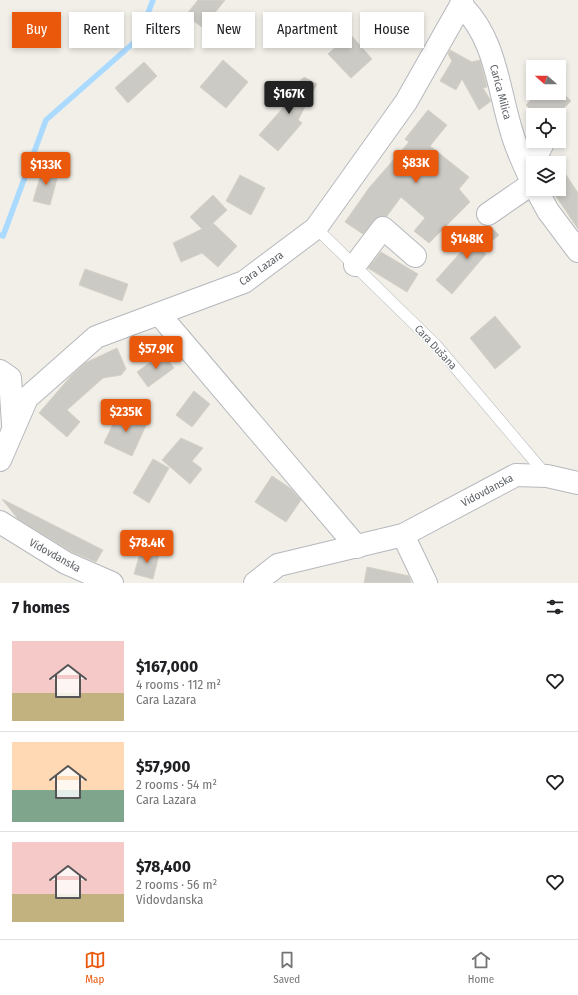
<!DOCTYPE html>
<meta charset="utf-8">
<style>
body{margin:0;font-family:"Fira Sans Condensed",sans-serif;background:#f6f6f6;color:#202124;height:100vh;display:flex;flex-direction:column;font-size:15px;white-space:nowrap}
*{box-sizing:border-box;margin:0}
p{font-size:13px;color:#757577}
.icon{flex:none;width:22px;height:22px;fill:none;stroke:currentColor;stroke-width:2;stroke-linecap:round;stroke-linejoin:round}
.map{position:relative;height:583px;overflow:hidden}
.sheet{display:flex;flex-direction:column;background:#fff;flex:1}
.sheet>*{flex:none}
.banner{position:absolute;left:12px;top:12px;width:554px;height:36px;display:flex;gap:8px}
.needle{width:26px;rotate:291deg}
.buttons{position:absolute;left:526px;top:60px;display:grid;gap:8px}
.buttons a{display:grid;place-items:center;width:40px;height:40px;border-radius:0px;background:#fff;box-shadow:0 2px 6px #0003;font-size:20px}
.price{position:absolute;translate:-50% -34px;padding:0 9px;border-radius:4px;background:#ea580c;color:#fff;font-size:13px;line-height:26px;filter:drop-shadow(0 1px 2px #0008)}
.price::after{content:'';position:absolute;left:50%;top:24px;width:12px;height:9px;margin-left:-6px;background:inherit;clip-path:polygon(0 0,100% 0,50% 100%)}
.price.active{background:#222;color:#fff}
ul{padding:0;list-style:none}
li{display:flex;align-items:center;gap:12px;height:100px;padding:0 12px}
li+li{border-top:1px solid #e0e0e0}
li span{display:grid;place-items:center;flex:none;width:112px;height:80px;border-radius:0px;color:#555}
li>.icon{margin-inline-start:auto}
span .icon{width:48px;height:48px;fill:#fffc;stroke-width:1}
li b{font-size:17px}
h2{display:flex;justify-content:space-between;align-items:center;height:48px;padding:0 12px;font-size:17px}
.chip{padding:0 14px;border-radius:0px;background:#fff;box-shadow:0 2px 6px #0003;font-size:14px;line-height:36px}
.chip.active{background:#ea580c;color:#fff}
.menu{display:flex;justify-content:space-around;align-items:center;height:56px;border-top:1px solid #e0e0e0;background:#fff;font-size:11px;color:#757577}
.menu a{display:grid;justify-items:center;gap:2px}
.menu .active{color:#ea580c}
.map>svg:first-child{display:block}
</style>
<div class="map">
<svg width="578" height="583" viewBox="0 0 578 583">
<rect width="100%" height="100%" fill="#f1efe8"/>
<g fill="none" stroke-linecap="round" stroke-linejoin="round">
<!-- stream -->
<polyline stroke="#aadaff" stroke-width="5.5" points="0,235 3,236 46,120 138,39 153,0"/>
</g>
<!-- building -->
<g fill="#cccac5" stroke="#d6d1c6">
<polygon points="198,0 225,0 203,28 186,15"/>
<polygon points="350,34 372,59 351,78 328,54"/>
<polygon points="450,50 472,62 480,60 487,87 483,88 491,101 479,110 462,79 456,90 440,81 452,61 448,54"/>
<polygon points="223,60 248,82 226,108 200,87"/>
<polygon points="144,62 157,76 128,103 115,88"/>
<polygon points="304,77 317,84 298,120 302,123 278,151 259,135 282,109 293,87"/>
<polygon points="537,93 563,93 571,101 557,115 536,115 526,105"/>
<polygon points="428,110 447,125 430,146 469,177 459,189 470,202 429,243 414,231 425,218 401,197 387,216 378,217 363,234 345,222 369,188 409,142 405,139"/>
<polygon points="559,164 578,193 578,229 551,189 559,189"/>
<polygon points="43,167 59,171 50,205 33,201"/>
<polygon points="240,175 265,188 251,215 226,201"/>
<polygon points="213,195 227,210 211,225 213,223 237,246 218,267 202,253 181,262 173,243 202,229 190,217"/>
<polygon points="484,226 490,226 499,235 481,250 486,254 452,294 436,280"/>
<polygon points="381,252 418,274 407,292 368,268"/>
<polygon points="85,269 128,284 122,301 79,285"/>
<polygon points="495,316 521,347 495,369 470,338"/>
<polygon points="117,348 126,369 121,375 103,378 67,410 80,422 67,437 39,413 71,376 85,363"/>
<polygon points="163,353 174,368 148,387 137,372"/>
<polygon points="194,391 210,404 192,427 176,415"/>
<polygon points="119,411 147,423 132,456 104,443"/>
<polygon points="181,438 203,448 192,461 202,469 190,484 162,460"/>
<polygon points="153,459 169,468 149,503 133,493"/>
<polygon points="272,476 290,488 301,500 286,522 255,502"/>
<polygon points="2,499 103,550 96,562 72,552 18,519"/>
<polygon points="141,550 159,554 153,579 134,574"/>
<polygon points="367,567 409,576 411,583 364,583"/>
</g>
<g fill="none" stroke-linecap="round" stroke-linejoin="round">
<!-- lane casing -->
<g stroke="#b5b8bc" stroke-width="12">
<polyline id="lane" points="316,228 436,345 547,476"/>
</g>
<!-- street casing -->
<g stroke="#b5b8bc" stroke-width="24">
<g id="street">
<path d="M461,5c35,33 37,84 51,128 5,18 13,34 21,51"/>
<polyline points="533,163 544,141"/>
<polyline points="536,189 548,211 578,251"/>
<polyline points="488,214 533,183"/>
<polyline points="355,265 383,228 415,256"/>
<polyline points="159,314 357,547"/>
<polyline points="0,371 10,378 13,424"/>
<polyline points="0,460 27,398 96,337 244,282 316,228 406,102 461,5 462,0"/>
<polyline points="0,522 66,563 112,583"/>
<polyline points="403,535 426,583"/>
<polyline points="255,583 278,565 403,535 516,475 547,476 578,483"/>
</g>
</g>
<!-- lane -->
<use href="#lane" stroke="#fff" stroke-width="11"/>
<!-- street -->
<use href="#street" stroke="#fff" stroke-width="22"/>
</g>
<g text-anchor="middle" stroke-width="3" stroke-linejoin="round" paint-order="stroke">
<!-- street labels -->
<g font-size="11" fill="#5f6368" stroke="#fff">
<text transform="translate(501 92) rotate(75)" y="4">Carica Milica</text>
<text transform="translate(261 268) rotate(-35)" y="4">Cara Lazara</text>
<text transform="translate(436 347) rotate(47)" y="4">Cara Dušana</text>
<text transform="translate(487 490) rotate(-28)" y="4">Vidovdanska</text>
<text transform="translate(55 555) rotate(29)" y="4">Vidovdanska</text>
</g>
</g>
</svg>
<div class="buttons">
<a><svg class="needle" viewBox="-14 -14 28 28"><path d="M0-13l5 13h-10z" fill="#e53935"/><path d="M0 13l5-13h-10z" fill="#757577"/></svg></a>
<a><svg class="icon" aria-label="locate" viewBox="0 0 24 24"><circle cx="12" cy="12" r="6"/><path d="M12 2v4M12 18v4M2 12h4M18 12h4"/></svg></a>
<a><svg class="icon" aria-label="layers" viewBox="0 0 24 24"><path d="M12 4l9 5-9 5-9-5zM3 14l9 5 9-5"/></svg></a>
</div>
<b class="price active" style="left:289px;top:115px">$167K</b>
<b class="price" style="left:416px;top:184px">$83K</b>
<b class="price" style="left:46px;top:186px">$133K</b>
<b class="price" style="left:467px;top:260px">$148K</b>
<b class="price" style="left:156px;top:370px">$57.9K</b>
<b class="price" style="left:126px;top:433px">$235K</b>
<b class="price" style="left:147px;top:564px">$78.4K</b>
<div class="banner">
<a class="chip active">Buy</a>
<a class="chip">Rent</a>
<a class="chip">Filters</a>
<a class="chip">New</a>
<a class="chip">Apartment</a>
<a class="chip">House</a>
</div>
</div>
<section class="sheet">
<h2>7 homes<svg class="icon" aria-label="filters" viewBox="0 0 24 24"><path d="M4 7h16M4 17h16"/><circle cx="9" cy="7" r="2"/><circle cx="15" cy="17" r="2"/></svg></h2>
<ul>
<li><span style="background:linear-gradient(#f6c9c9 65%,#c2b280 0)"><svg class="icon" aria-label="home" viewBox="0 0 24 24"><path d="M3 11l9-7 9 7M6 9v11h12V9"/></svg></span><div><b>$167,000</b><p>4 rooms · 112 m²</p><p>Cara Lazara</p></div><svg class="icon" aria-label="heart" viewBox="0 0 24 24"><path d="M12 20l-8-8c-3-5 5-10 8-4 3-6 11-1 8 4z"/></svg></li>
<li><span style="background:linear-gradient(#ffd9b3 60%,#7fa58c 0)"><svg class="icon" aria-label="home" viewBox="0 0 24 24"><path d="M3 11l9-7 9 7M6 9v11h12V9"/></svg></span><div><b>$57,900</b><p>2 rooms · 54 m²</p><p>Cara Lazara</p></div><svg class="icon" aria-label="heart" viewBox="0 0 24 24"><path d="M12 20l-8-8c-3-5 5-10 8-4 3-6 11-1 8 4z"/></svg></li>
<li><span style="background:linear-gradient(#f6c9c9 65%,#c2b280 0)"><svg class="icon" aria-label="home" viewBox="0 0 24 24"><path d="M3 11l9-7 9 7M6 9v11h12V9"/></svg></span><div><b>$78,400</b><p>2 rooms · 56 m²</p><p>Vidovdanska</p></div><svg class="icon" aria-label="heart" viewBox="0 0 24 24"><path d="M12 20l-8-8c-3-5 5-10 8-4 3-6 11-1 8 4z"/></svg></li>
</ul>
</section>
<nav class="menu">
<a class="active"><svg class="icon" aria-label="map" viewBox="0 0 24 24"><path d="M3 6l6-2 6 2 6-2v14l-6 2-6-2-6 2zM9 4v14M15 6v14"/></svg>Map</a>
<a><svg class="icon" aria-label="saved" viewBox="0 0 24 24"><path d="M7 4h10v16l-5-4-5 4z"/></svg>Saved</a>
<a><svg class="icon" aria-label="home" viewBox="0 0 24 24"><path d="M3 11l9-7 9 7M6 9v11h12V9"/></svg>Home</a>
</nav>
